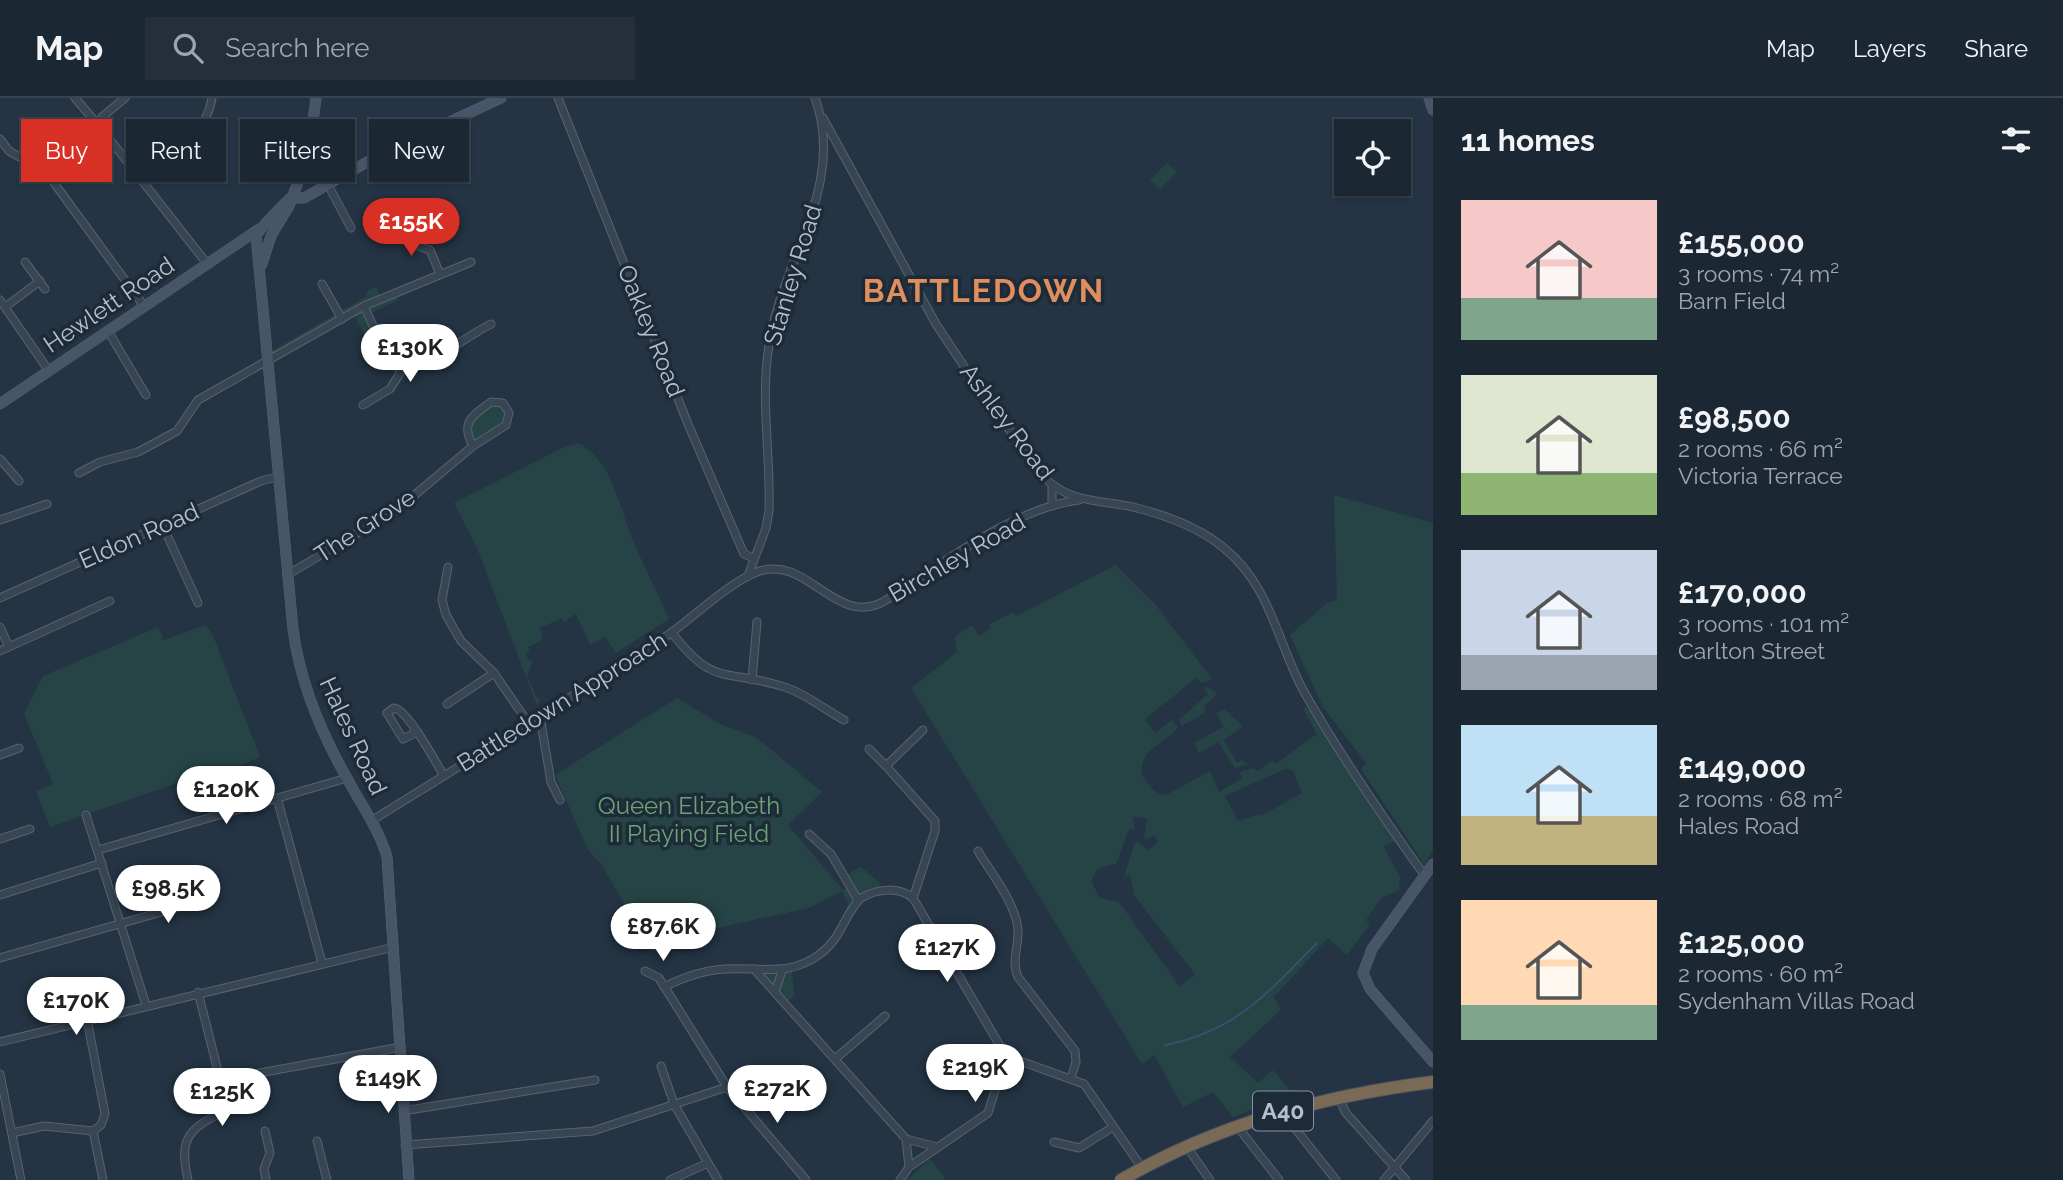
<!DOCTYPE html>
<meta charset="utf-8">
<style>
body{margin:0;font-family:Raleway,sans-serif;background:#242f3b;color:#f1f3f6;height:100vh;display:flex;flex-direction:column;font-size:26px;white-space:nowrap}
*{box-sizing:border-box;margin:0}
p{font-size:23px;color:#a0a5ac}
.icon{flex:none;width:38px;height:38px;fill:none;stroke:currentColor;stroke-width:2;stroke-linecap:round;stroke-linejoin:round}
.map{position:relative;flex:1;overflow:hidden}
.side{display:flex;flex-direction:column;background:#1b2733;width:630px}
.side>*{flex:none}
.guide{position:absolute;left:21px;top:21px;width:665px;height:63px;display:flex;gap:14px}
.buttons{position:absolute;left:1334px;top:21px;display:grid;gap:14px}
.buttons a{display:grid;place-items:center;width:77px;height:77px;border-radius:0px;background:#1b2733;box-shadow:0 2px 5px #0004,0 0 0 2px #39444e;font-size:35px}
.price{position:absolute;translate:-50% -60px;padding:0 16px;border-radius:24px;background:#fff;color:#222;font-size:23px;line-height:46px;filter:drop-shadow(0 2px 4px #0008)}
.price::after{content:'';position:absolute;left:50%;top:42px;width:21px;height:16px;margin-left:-10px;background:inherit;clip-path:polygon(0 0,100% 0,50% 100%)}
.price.current{background:#d93025;color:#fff}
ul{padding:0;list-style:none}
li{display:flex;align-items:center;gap:21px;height:175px;padding:0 28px}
li span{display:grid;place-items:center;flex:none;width:196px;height:140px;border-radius:0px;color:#555}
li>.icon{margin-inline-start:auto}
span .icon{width:84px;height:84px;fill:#fffc;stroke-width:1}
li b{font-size:30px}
h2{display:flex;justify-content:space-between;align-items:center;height:84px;padding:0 28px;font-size:30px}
.pill{padding:0 24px;border-radius:0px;background:#1b2733;box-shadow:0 2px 5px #0004,0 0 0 2px #39444e;font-size:24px;line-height:63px}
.pill.current{background:#d93025;color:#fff}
header{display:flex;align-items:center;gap:42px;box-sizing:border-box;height:98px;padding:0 35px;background:#1b2733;border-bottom:2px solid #39444e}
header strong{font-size:33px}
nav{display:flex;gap:38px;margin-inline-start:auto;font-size:24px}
.search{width:490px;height:63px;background:#242f3b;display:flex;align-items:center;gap:18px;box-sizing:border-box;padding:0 24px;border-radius:0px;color:#a0a5ac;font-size:26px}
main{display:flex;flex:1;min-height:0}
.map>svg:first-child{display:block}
</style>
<header>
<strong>Map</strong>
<div class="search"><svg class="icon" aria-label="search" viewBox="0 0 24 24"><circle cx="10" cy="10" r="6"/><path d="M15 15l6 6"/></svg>Search here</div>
<nav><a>Map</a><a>Layers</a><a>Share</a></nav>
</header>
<main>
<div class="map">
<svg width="1433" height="1082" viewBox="0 0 1433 1082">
<rect width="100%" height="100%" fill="#243444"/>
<!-- green -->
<g fill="#264445" fill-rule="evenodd">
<polygon points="1167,65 1177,74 1160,91 1150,82"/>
<polygon points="376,189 381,200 394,195 398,202 369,216 376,235 366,240 353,215 269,263 268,255 367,198 366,194"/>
<polygon points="491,304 503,305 507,324 473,348 466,331"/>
<path d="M579,345c33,19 39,59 52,92 11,28 26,56 38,84l-53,34 -11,-16 -15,8 -14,-31 -12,8 -2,-4 -22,10 2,12 -14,7 2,5 -4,2 3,7 4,-1 -6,16 10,22h4l-4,8 -60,-158 -23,-45 108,-55z"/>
<polygon points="1334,397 1433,425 1433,753 1424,766 1361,671 1366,665 1323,609 1290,537 1327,505 1337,502"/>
<path d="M1116,467l39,39 57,75 -11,4 -5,-5 -51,41 10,14 17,-13 6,8c-16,17 -35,19 -37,45 6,9 13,22 25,22l44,-24 9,21 23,-14 -2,-6 13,-4 5,3 14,-10 3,3 42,-30 -14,-25 3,-2 7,8 3,-2 82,126 -14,8 16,30 -1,13 -18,8 -15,22 4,5 -23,30 -19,-17 -54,59 7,13 -51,47 28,26 15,-13 21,25 -61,22 -20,-25 -30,15 -29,-52 -12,9 -231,-376 46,-36 -2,-15 17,-12 7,11 12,-7 -2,-4 24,-13 3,4zM1285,671l8,2 9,22 -41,23 -2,-2 -21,7 -13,-25zM1133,719l14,2 -3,20 10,-3 4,6 -9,8 -12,-8 -3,3 -10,32 6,-3 4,21 61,79 -15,13 -61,-85 -19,-4 -9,-17 7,-13 18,-4 13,-35 6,1z"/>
<polygon points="205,527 212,535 260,659 229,673 212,673 50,729 36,693 53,686 24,616 43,578 158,529 164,542"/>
<polygon points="1208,588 1217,596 1204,608 1206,614 1182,628 1179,622 1208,596 1204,590"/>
<polygon points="677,600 722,627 756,639 822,694 788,727 843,792 850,788 844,778 861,769 879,784 882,793 864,798 846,826 841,822 848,806 842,793 809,810 708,832 652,854 601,766 588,752 555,677"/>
<polygon points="1224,611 1243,628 1224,642 1237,665 1242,662 1248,666 1235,670 1218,644 1199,655 1194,645 1223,629 1217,615"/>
<polygon points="792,870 794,898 786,906 754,871"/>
<polygon points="930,1061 946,1082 907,1082"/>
</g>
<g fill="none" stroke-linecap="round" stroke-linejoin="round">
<!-- stream -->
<path stroke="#36506d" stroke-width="2" d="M1165,947c72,-14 102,-52 152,-102"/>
<!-- street casing -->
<g stroke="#576371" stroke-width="9">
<g id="street">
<polyline points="75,0 93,21"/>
<polyline points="125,0 102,19 100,29 208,167"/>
<polyline points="558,0 688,326 744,456 753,460"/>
<path d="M823,20l113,206 39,59 70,95c24,25 56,22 88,29 32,8 66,20 91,41 46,37 53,93 79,142 36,64 79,126 122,186"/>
<polyline points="0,41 9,53 46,74 144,208"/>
<path d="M140,81c29,-23 66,-42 72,-81"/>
<polyline points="327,85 351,130"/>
<polyline points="410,131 418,148 430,152 440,176"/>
<polyline points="25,164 45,191"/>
<polyline points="322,186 342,221"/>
<polyline points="0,202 49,273"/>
<path d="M364,208l26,57 12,7c20,0 67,-35 89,-46"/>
<polyline points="5,209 40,183"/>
<polyline points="108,233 146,297"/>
<polyline points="363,307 390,291 402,272"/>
<polyline points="0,361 19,383"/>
<polyline points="79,375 100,364 138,354 177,333 198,302 364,208 471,164"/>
<polyline points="1052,388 1052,408"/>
<polyline points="0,422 47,406"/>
<polyline points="163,428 198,505"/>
<polyline points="448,469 442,502 446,517 461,543 494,575 529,626"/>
<path d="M287,477l111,-66 75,-63 33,-21 3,-12 -6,-10 -12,-1c-19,14 -31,20 -18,44"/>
<path d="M748,478l18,-48 3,-17c2,-55 -9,-111 0,-166 12,-84 78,-159 46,-247"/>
<polyline points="0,500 261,383 280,378"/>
<polyline points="0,529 9,549"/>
<path d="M672,535c43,55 51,35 109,53 22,6 43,23 63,34"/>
<polyline points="0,553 110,503"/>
<polyline points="752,582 757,524"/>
<polyline points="447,606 494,575"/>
<polyline points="540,619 551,684 560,702"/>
<path d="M417,634l-14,7 -16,-26 7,-5c14,2 41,53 50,68"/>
<polyline points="869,651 886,668"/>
<polyline points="0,657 19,650"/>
<polyline points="277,700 322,865"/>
<polyline points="86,717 146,907"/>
<path d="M371,723c99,-61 197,-122 294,-184 27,-18 63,-54 92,-65 50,-19 77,55 126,30 56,-36 130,-94 196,-102"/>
<polyline points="809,736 831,756 858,802"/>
<polyline points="0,741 30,731"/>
<polyline points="98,752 347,680"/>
<path d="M978,753c13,22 37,51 40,78 1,16 -7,33 0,48l57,74 1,11 -5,16"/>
<polyline points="0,797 102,765"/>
<polyline points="913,800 935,733 935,723 886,668 923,632"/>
<polyline points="0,860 207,801"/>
<polyline points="754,871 906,1041 909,1069"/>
<polyline points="645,873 659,880 727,989 806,1082"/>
<path d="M664,889c20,-10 40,-17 62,-18 35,-2 64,8 94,-15 22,-16 24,-40 41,-56 16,-9 37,-12 52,0l93,158 78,28 58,84"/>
<polyline points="775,894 782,873"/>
<polyline points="87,921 105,1016 101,1027 93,1033"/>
<polyline points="0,944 394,849"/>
<polyline points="835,961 885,918"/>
<polyline points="661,968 674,1006 718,1082"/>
<polyline points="0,976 21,1082"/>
<polyline points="221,982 401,949"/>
<polyline points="1338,998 1346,1015 1406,1082"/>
<polyline points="1286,1012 1293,1028 1336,1082"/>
<polyline points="403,1013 595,982"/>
<polyline points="1237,1028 1279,1082"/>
<polyline points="93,1033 103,1082"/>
<polyline points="265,1033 270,1055 264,1071 266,1082"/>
<polyline points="12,1035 44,1028 93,1033"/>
<polyline points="906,1041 937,1049"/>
<polyline points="317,1043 327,1082"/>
<polyline points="1054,1044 1079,1050 1113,1029"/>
<polyline points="405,1047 593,1033 727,989"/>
<polyline points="1187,1049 1210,1082"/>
<path d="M188,1082c-9,-41 -1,-51 37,-69l2,-4 -29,-115"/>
<polyline points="670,1082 708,1065"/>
<polyline points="900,1082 909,1069 988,1015 1006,958"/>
<polyline points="1384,1082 1433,1023"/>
</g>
</g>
<!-- secondary casing -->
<g stroke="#576371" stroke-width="11">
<g id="secondary">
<polyline points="1429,0 1433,12"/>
<path d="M291,100c-5,2 -32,33 -35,37l37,394c7,54 28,104 55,151 14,26 31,49 39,77l22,323"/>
<polyline points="291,100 304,100 383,55 501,0"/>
<polyline points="262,166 271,138 289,108 309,55 316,0"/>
<polyline points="0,306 259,131"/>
<polyline points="1433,766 1372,851 1363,875 1370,891 1433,964"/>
</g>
</g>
<!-- highway casing -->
<g stroke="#43505e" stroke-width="14">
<path id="highway" d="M1121,1082c97,-56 201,-84 312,-98"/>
</g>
<!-- street -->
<use href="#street" stroke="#384654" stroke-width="7"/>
<!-- secondary -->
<use href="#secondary" stroke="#465567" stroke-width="10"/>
<!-- highway -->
<use href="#highway" stroke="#7a6955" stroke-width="12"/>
</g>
<g text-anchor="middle" stroke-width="7" stroke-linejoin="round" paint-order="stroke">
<!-- shield labels -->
<rect fill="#1d2b39" stroke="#8893a1" stroke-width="2" x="1253" y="993.5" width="60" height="39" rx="5"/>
<g font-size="23" font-weight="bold" fill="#b6c0cd">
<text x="1283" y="1021">A40</text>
</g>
<!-- street labels -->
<g font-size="24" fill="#b6c0cd" stroke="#1d2b39">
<text transform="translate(793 177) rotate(-73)" y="8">Stanley Road</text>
<text transform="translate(109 207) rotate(-34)" y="8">Hewlett Road</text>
<text transform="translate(651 233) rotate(68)" y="8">Oakley Road</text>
<text transform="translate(1007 324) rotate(53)" y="8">Ashley Road</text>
<text transform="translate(365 428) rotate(-33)" y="8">The Grove</text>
<text transform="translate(139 438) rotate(-24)" y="8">Eldon Road</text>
<text transform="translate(957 460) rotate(-30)" y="8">Birchley Road</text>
<text transform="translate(562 604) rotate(-32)" y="8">Battledown Approach</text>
<text transform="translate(353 638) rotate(65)" y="8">Hales Road</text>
</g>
<!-- park labels -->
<g font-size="24" fill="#6ba173" stroke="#1d2b39">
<text x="689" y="716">Queen Elizabeth<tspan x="689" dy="28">II Playing Field</tspan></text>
</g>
<!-- district labels -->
<g font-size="32" font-weight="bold" letter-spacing="2" fill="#e08e5e" stroke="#1d2b39">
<text x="984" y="204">BATTLEDOWN</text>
</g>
</g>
</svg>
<div class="buttons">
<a><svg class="icon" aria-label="locate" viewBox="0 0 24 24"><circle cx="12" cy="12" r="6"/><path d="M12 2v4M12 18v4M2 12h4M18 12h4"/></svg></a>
</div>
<b class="price current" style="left:411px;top:160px">£155K</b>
<b class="price" style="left:410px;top:286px">£130K</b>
<b class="price" style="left:226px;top:728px">£120K</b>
<b class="price" style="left:168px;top:827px">£98.5K</b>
<b class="price" style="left:663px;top:865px">£87.6K</b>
<b class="price" style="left:947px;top:886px">£127K</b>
<b class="price" style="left:76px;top:939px">£170K</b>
<b class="price" style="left:975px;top:1006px">£219K</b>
<b class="price" style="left:388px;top:1017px">£149K</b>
<b class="price" style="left:777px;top:1027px">£272K</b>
<b class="price" style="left:222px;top:1030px">£125K</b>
<div class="guide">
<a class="pill current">Buy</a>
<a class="pill">Rent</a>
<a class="pill">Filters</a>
<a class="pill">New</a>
</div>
</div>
<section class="side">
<h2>11 homes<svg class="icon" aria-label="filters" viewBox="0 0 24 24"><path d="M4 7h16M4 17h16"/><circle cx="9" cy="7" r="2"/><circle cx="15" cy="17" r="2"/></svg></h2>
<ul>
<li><span style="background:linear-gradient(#f6c9c9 70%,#7fa58c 0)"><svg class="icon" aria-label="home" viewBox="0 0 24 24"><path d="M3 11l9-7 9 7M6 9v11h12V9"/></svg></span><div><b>£155,000</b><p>3 rooms · 74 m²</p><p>Barn Field</p></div></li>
<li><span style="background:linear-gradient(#dfe7d0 70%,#8fb573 0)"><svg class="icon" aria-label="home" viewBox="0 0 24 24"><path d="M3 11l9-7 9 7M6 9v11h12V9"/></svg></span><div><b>£98,500</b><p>2 rooms · 66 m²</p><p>Victoria Terrace</p></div></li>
<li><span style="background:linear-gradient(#c9d6e8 75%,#9aa5b1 0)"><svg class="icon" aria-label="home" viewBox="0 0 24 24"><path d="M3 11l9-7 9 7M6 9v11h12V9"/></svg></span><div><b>£170,000</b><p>3 rooms · 101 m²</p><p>Carlton Street</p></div></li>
<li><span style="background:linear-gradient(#bfe0f5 65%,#c2b280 0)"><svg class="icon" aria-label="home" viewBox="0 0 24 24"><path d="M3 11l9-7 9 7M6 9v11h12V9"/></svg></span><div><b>£149,000</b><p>2 rooms · 68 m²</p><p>Hales Road</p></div></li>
<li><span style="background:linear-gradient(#ffd9b3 75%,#7fa58c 0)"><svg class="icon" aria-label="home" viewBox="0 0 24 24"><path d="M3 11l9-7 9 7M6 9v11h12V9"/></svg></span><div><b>£125,000</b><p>2 rooms · 60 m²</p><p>Sydenham Villas Road</p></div></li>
</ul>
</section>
</main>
